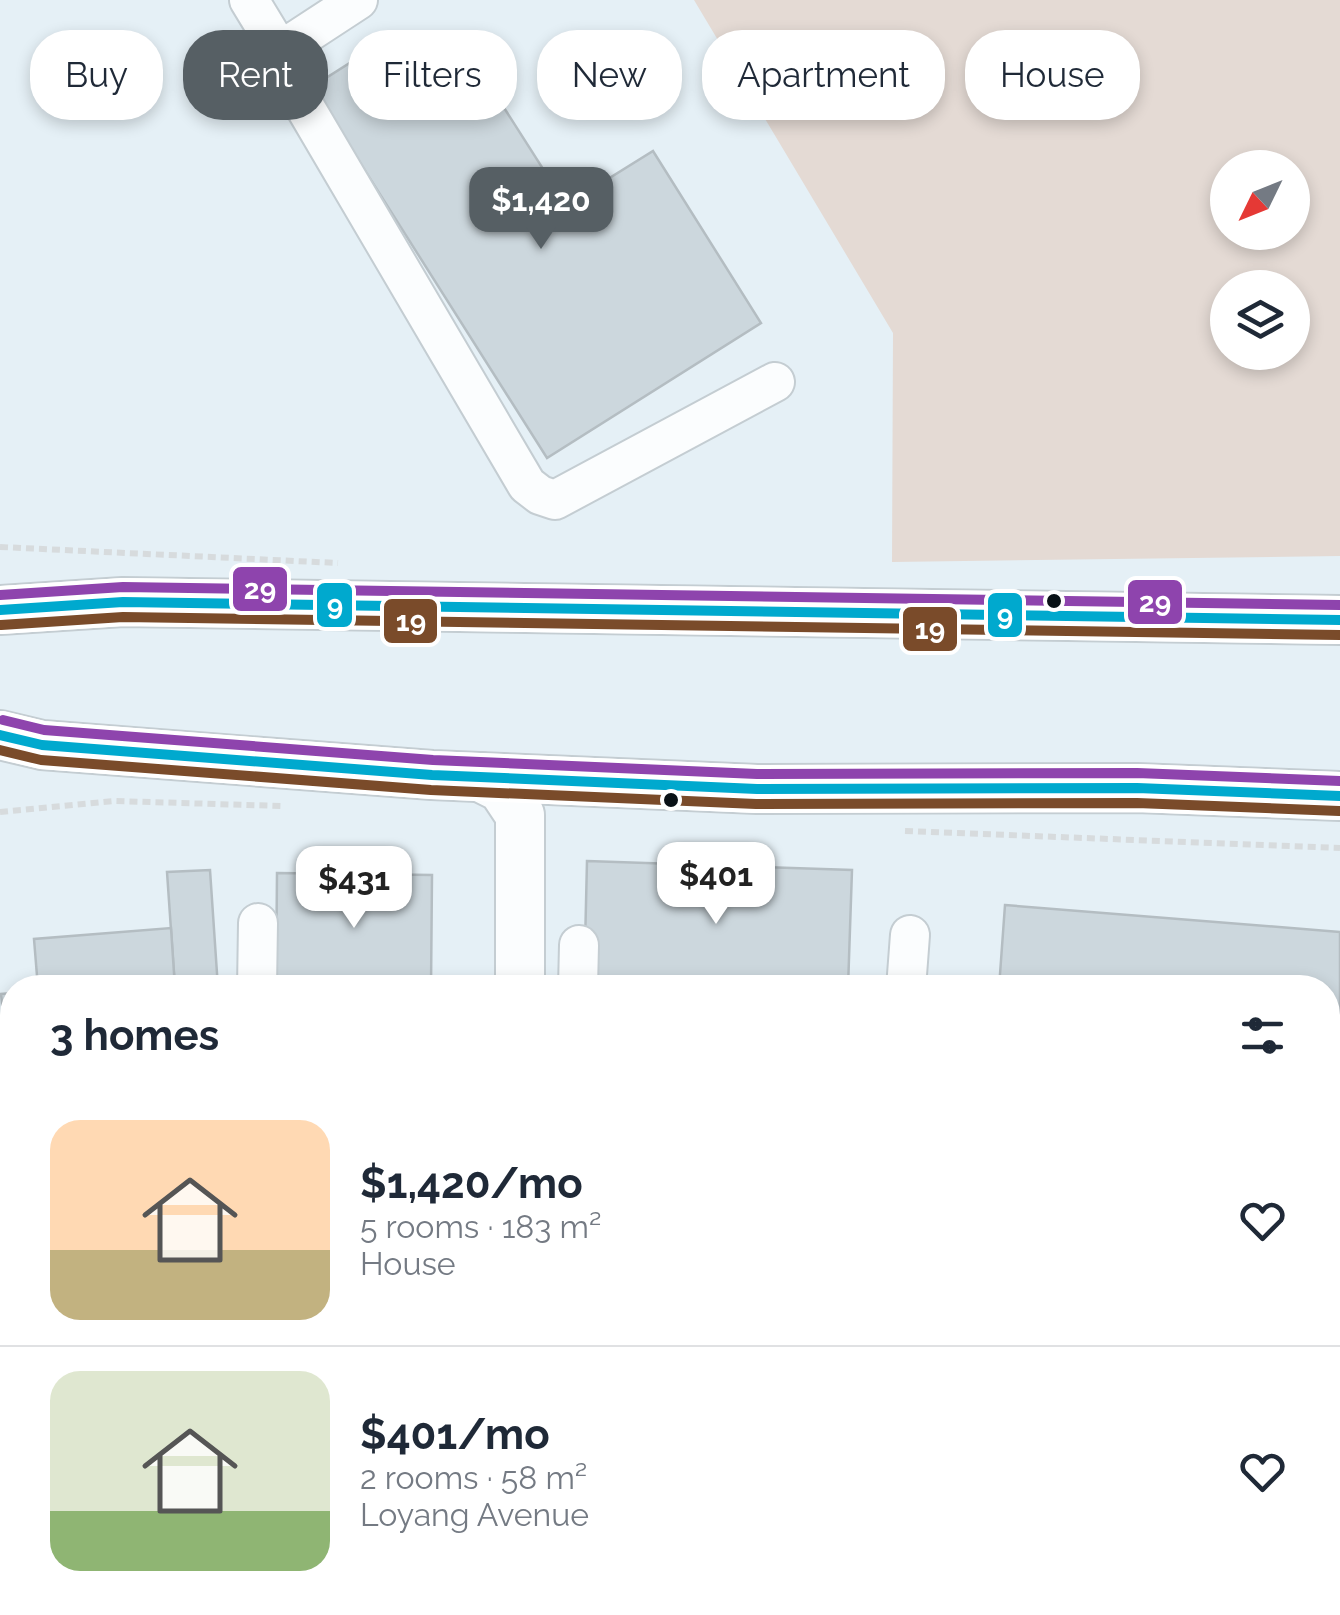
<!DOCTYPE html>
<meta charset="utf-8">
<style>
body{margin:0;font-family:Raleway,sans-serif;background:#f2f2f3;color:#1f2937;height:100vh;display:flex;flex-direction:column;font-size:38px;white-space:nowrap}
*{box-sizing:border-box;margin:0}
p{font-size:32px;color:#747a83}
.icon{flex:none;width:55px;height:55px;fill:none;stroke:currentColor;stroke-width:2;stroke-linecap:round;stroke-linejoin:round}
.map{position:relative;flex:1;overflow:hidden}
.panel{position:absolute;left:0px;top:975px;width:1340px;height:640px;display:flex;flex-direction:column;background:#fff;border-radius:40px 40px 0 0;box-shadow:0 5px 15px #0003}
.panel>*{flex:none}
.guide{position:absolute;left:30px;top:30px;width:1280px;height:90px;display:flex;gap:20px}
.needle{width:65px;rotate:227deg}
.fabs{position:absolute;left:1210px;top:150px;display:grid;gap:20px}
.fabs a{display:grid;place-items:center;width:100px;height:100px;border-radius:50%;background:#fff;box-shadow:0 5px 15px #0003;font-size:50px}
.price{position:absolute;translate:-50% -85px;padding:0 22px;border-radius:20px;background:#fff;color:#222;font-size:32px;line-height:65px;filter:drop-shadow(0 2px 5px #0008)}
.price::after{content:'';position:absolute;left:50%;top:60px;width:30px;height:22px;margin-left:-15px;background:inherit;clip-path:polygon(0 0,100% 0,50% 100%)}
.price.active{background:#565f64;color:#fff}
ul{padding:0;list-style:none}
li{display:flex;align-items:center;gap:30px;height:250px;padding:0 50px}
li+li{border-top:2px solid #e0e1e3}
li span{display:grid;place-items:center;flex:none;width:280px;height:200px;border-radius:30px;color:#555}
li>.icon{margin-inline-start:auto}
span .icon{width:120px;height:120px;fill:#fffc;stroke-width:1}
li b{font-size:42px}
h2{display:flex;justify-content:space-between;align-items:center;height:120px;padding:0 50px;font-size:42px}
.pill{padding:0 35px;border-radius:40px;background:#fff;box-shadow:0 5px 15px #0003;font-size:35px;line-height:90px}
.pill.active{background:#565f64;color:#fff}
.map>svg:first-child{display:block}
</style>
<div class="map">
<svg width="1340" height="1615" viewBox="0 0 1340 1615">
<rect width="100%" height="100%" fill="#e5f0f6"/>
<!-- green -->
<path fill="#e4dad4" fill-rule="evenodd" d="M694,0h646v556l-448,6 1,-229zM1228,168h64v64h-64zM1228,288h64v64h-64z"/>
<!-- building -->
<g fill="#ccd7dd" stroke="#b4bdc2" stroke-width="2.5">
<polygon points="378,45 418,109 480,70 566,205 653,151 761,323 547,458 312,87"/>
<polygon points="587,861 852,870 848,988 584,988"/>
<polygon points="210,870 218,988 175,988 167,872"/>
<polygon points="277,873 432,875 431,988 276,988"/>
<polygon points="1005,905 1340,932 1340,1144 1328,1143 1328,988 999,988"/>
<polygon points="171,928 175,988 38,988 34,939"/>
<polygon points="12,993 12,1034 5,1034 1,994"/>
<polygon points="1328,1255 1340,1256 1340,1544 1328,1544"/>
<polygon points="12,1348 12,1574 0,1579 0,1350"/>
</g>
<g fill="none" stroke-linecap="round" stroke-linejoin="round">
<!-- minor casing -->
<g stroke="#c4cdd2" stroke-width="42">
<g id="minor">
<polyline points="249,0 280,51 302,102 527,485 540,495 555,500 775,382"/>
<polyline points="280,51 358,0"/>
<polyline points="257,988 258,923"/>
<polyline points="578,988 579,945"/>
<polyline points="906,988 910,935"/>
<polyline points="8,1073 12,1113"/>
<polyline points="1328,1166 1340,1166"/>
<polyline points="1328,1231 1340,1231"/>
<polyline points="0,1288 12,1285"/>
<polyline points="334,1602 371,1615"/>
<polyline points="955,1602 1340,1612"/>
<polyline points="194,1615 244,1605 291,1602"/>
<polyline points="436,1615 455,1602"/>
</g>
</g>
<!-- major casing -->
<g stroke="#c4cdd2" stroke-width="52">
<g id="major">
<polyline points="0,610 123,602 1340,620"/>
<polyline points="0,735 42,745 432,775 757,789 1137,788 1340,796"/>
<polyline points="480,777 502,788 520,815 520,988"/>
</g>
</g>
<!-- path -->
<g stroke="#d7dbdd" stroke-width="6" stroke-dasharray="8 5" stroke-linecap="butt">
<polyline points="0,547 338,563"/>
<polyline points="0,812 114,801 283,806"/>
<polyline points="905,831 1340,848"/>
<polyline points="63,1615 85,1602"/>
</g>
<!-- minor -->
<use href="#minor" stroke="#fbfdfe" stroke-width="38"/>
<!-- major -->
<use href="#major" stroke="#fbfdfe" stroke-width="48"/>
<!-- bus-1 casing -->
<g stroke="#fff" stroke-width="18">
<g id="bus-1">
<polyline points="0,610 123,602 1340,620"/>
<polyline points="0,735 42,745 432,775 757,789 1137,788 1340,796"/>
</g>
</g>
<!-- bus-2 casing -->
<g stroke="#fff" stroke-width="18">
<g id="bus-2">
<polyline points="1,625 123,617 1340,635"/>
<polyline points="0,750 41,760 431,790 756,804 1137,803 1339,811"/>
</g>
</g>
<!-- bus-3 casing -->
<g stroke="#fff" stroke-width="18">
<g id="bus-3">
<polyline points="0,595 123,587 1340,605"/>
<polyline points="3,720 44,730 433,760 757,774 1137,773 1340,781"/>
</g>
</g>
<!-- bus-1 -->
<use href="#bus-1" stroke="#00a9ce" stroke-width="10"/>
<!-- bus-2 -->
<use href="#bus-2" stroke="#7a4b2a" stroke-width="10"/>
<!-- bus-3 -->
<use href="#bus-3" stroke="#8e44ad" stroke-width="10"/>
</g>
<!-- markers -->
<g fill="#091116" stroke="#fff" stroke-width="4">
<circle cx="1054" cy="601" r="9"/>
<circle cx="671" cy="800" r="9"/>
</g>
<g stroke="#fff" stroke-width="4">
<rect x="231" y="565" width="58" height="48" rx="10" fill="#8e44ad"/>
<rect x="1126" y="578" width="58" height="48" rx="10" fill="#8e44ad"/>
<rect x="315" y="581" width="39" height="48" rx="10" fill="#00a9ce"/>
<rect x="986" y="591" width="38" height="48" rx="10" fill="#00a9ce"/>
<rect x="382" y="597" width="57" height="48" rx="10" fill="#7a4b2a"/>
<rect x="901" y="605" width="58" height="48" rx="10" fill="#7a4b2a"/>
</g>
<g font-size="28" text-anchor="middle" font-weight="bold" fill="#fff">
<text x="260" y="599">29</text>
<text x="1155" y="612">29</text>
<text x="335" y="615">9</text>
<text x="1005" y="625">9</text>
<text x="411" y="631">19</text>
<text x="930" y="639">19</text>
</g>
</svg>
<div class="fabs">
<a><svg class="needle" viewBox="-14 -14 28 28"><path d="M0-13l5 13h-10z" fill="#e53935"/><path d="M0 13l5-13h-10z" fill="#747a83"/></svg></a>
<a><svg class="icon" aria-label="layers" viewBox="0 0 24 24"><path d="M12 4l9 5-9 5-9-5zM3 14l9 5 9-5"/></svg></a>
</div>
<b class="price active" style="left:541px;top:252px">$1,420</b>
<b class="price" style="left:716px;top:927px">$401</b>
<b class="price" style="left:354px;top:931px">$431</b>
<div class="guide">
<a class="pill">Buy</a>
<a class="pill active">Rent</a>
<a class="pill">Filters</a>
<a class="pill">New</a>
<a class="pill">Apartment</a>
<a class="pill">House</a>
</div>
<section class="panel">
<h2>3 homes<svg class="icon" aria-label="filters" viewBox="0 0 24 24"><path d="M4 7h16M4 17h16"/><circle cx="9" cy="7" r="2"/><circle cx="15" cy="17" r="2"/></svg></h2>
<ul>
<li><span style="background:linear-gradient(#ffd9b3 65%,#c2b280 0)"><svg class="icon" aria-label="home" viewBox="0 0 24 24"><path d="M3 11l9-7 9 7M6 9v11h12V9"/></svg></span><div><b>$1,420/mo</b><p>5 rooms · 183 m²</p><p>House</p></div><svg class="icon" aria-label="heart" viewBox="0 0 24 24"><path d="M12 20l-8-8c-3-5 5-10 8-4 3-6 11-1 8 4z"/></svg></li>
<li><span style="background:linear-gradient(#dfe7d0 70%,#8fb573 0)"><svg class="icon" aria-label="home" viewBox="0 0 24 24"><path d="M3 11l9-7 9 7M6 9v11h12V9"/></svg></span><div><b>$401/mo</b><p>2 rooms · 58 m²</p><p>Loyang Avenue</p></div><svg class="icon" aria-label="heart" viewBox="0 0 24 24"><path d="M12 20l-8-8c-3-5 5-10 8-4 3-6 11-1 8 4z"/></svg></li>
</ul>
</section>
</div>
